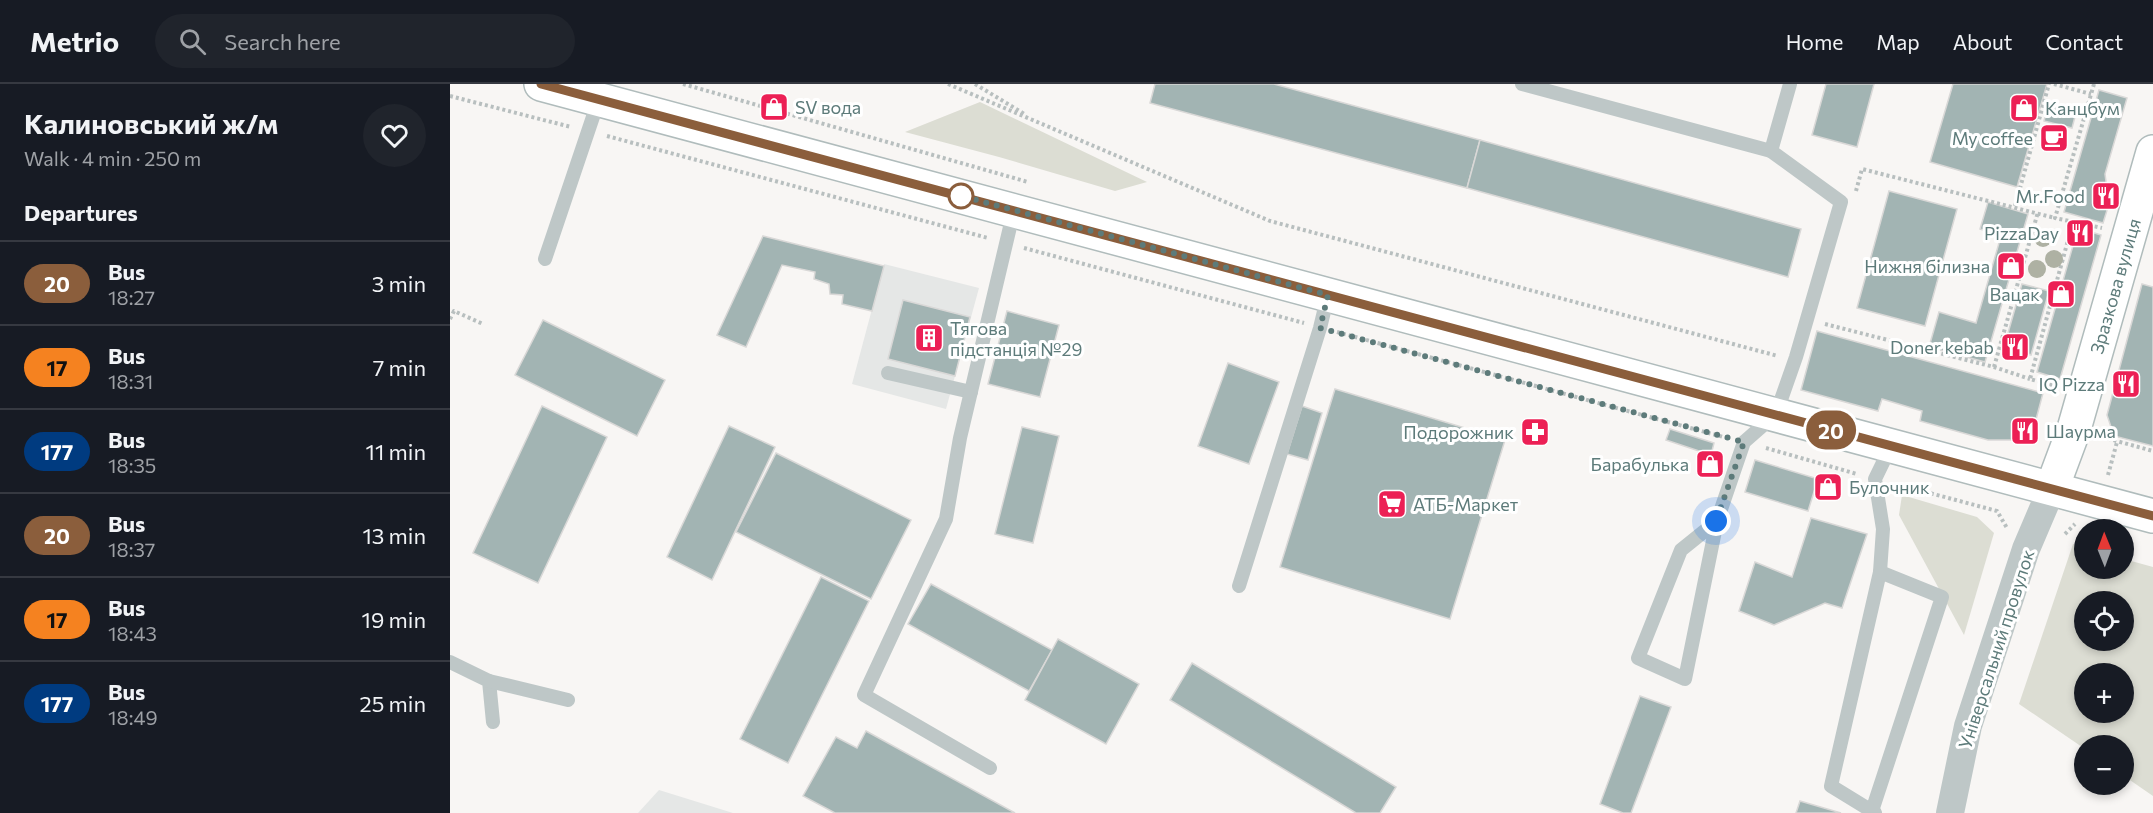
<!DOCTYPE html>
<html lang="en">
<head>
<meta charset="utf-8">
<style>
	:root { --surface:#171b24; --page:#20242c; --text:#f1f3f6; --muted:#9ea1a6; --line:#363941 }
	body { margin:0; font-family:Commissioner,sans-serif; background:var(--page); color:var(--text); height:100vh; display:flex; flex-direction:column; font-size:22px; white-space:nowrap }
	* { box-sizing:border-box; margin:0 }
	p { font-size:20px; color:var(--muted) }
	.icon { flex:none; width:33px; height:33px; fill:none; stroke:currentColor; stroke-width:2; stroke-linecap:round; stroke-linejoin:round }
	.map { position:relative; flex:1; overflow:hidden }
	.details { display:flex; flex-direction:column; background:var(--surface); width:450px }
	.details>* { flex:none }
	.badge { padding:0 12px; border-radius:20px; font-size:21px; line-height:39px }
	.needle { width:39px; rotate:359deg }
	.controls { position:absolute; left:1624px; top:435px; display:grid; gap:12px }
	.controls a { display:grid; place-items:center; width:60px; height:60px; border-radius:50%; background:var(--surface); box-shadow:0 3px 9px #0003; font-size:30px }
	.you { position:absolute; width:30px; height:30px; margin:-15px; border:4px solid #fff; border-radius:50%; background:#1a73e8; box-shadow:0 0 0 9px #1a73e833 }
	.map>.badge { position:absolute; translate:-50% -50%; box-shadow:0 0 0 3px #fff }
	h2 { padding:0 24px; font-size:22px; line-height:54px }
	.round { display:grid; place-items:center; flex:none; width:63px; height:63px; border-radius:32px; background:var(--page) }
	.headline { display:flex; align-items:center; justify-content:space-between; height:102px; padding:0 24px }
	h1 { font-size:28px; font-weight:700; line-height:45px }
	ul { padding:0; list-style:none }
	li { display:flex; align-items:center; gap:18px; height:84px; padding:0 24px; border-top:2px solid var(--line) }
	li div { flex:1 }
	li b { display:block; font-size:22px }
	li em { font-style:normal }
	li .badge { min-width:66px; font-weight:700; text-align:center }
	header { display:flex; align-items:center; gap:36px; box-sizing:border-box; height:84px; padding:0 30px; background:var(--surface); border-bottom:2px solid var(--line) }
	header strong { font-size:28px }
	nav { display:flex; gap:33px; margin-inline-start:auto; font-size:21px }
	.search { width:420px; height:54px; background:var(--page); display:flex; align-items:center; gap:15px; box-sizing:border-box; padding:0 21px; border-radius:33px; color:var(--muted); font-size:22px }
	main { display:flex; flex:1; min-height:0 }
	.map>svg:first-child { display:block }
</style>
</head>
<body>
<header>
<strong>Metrio</strong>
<div class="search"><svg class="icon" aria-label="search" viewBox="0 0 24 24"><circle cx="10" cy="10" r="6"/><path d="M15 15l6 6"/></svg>Search here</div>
<nav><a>Home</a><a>Map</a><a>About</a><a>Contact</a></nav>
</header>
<main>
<section class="details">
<div class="headline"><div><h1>Калиновський ж/м</h1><p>Walk · 4 min · 250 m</p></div><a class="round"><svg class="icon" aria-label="heart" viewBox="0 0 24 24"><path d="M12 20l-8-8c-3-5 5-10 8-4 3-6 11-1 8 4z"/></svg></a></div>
<h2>Departures</h2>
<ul>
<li><span class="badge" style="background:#8b5e3c;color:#fff">20</span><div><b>Bus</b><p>18:27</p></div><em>3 min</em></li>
<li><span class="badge" style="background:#f58220;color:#111">17</span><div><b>Bus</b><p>18:31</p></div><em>7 min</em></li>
<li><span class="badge" style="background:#003b80;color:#fff">177</span><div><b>Bus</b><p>18:35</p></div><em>11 min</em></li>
<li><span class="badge" style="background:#8b5e3c;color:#fff">20</span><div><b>Bus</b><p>18:37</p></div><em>13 min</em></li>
<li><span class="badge" style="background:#f58220;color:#111">17</span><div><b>Bus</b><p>18:43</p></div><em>19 min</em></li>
<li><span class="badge" style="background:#003b80;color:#fff">177</span><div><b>Bus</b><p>18:49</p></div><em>25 min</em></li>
</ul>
</section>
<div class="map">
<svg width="1703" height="729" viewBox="0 0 1703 729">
	<rect width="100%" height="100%" fill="#f8f6f4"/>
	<!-- built -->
	<g fill="#e5e7e6">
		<path d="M434,180L529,204L496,325L402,300Z"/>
		<path d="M209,706L283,729H188Z"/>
	</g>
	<!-- green -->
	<g fill="#dcddd3" fill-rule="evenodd">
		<path d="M530,18L697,98L665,107L549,73L455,48Z"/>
		<path d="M1452,411L1527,433L1544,449L1514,551L1449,431Z"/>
		<path d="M1623,460L1635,463V484H1674V475L1703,483V712L1674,692V662H1635V665L1569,620ZM1635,518H1674V556H1635ZM1635,590H1674V628H1635Z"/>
	</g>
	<!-- building -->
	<g fill="#a2b4b3" stroke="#d9d8d7" stroke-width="1.5">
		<path d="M705,0H824L1030,56L1017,104L700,19Z"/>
		<path d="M1376,0H1424L1407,63L1362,51Z"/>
		<path d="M1503,0H1597L1567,103L1480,78Z"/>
		<path d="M1649,6L1677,14L1655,90L1659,120L1653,139L1614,128Z"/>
		<path d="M1599,18L1627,25L1622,44L1594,37Z"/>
		<path d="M1030,56L1351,145L1338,193L1017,104Z"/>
		<path d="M1439,107L1507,125L1475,242L1407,224Z"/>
		<path d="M1538,118L1578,130L1535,278L1479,263L1489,228L1526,239L1551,152L1530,145Z"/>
		<path d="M1628,144L1651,151L1610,295L1587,288Z"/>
		<path d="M313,152L434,182L422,227L392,220L393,211L380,210L379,200L364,195L365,188L332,181L296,263L267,251Z"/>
		<path d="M1572,200L1599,207L1581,271L1554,263Z"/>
		<path d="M1692,200L1703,203V362L1664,352L1657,331Z"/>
		<path d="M453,216L520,233L505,292L438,275Z"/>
		<path d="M557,227L609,241L590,313L538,300Z"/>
		<path d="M93,236L215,296L187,352L65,291Z"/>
		<path d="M1367,247L1593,309L1584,343L1567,356H1538L1470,337L1472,327L1432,315L1428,327L1351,306Z"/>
		<path d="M778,279L829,298L799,380L748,362Z"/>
		<path d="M885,305L1055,356L1000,535L830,483Z"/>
		<path d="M92,322L157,353L88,499L23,469Z"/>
		<path d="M852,322L872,329L858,376L837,370Z"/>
		<path d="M279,342L325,363L262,496L217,473Z"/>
		<path d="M572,343L609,352L583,459L545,450Z"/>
		<path d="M1220,345L1264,359L1261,371L1216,356Z"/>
		<path d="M326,369L461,436L421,515L286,448Z"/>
		<path d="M1305,376L1368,395L1358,427L1295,408Z"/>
		<path d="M1361,434L1417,450L1392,524L1375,519L1324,541L1289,527L1305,478L1342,493Z"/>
		<path d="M371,493L419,517L338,679L290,655Z"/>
		<path d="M481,500L602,566L579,607L458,540Z"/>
		<path d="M608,555L689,600L656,660L575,616Z"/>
		<path d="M742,579L946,703L930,729H906L720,616Z"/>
		<path d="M1190,612L1221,623L1181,729H1173L1150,720Z"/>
		<path d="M416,647L565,729H385L353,712L386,653L407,664Z"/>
		<path d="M1350,717L1391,729H1346Z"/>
	</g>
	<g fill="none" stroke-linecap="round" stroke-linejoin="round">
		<!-- secondary casing -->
		<g stroke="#b0bcbc" stroke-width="36">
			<g id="secondary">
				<path d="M91,0L1703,432"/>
				<path d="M1602,404L1624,345L1703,68"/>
			</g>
		</g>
		<!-- path -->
		<g stroke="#b8bfbf" stroke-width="4" stroke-dasharray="3 3" stroke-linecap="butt">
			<path d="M233,0L578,98"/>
			<path d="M498,0L820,137L1328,272"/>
			<path d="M525,0L576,31"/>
			<path d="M1604,0L1641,10"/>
			<path d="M1644,0L1605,134L1652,144"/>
			<path d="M0,12L121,43"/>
			<path d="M157,52L538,154"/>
			<path d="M1406,107L1412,85L1605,134"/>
			<path d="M1565,122L1599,0"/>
			<path d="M574,164L854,239"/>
			<path d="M0,235L4,227L33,240"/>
			<path d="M1375,240L1544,283L1580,295"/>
			<path d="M887,248L1277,354"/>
			<path d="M1544,283L1588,128"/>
			<path d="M1608,303L1580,295L1623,138"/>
			<path d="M1652,353L1703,367"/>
			<path d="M1316,364L1407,390"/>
			<path d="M1658,391L1667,358"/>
			<path d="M1446,400L1547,427L1557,444"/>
			<path d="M1615,450L1625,440"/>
		</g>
		<!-- lane -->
		<g stroke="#bec7c7" stroke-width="14">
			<path d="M1072,0L1321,67"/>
			<path d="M95,175L149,15"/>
			<path d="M438,289L521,308"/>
			<path d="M1267,437L1235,595L1188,574L1231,466L1267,437L1294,358L1326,330L1346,273L1391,118L1321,67L1340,0"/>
			<path d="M789,502L870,244L878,211"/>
			<path d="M0,578L39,597L43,638"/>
			<path d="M39,597L118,616"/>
			<path d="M540,684L414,611L496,435L510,354L564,126"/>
			<path d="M1422,727L1492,513L1430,488"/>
			<path d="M1425,729L1381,702L1430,488L1433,445L1425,395L1441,362"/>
		</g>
		<!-- street -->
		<path stroke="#bec7c7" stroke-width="28" d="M1500,729L1518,642L1576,465L1602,404"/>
		<!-- secondary -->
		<use href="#secondary" stroke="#fff" stroke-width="33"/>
	</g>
	<!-- trees -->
	<g fill="#aeb1a3">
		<circle cx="1593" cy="154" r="9"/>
		<circle cx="1604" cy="175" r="9"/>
		<circle cx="1587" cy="185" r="9"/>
	</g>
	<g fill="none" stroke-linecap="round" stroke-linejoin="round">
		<!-- line casing -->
		<g stroke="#fff" stroke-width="14">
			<path id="line" d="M91,0L1703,432"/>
		</g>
		<!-- line -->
		<use href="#line" stroke="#8b5e3c" stroke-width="9"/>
		<!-- walk -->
		<path stroke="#5d7b7a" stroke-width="6" stroke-dasharray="0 10.8" d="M511,112L508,111L878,211L870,244L1294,358L1266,437"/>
	</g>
	<!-- icons -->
	<defs>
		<g id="shop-square" transform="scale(1.5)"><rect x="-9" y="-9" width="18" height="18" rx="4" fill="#ec2055" stroke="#fff"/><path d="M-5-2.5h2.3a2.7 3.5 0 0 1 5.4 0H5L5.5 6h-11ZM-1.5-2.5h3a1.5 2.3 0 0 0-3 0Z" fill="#fff"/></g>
		<g id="cafe-square" transform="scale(1.5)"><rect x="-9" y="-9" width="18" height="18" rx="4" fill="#ec2055" stroke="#fff"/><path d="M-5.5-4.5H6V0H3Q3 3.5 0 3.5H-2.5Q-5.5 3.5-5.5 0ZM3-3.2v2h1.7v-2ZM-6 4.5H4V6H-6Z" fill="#fff"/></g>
		<g id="restaurant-square" transform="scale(1.5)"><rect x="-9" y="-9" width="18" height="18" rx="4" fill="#ec2055" stroke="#fff"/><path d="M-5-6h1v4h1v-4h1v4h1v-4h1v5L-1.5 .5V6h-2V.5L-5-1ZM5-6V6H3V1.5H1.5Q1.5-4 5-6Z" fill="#fff"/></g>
		<g id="building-square" transform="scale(1.5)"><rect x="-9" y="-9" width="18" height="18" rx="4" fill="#ec2055" stroke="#fff"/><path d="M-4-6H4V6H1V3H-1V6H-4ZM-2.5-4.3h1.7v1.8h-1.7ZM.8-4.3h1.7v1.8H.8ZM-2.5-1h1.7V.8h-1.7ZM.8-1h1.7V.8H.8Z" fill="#fff"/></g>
		<g id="pharmacy-square" transform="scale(1.5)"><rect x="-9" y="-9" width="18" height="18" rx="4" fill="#ec2055" stroke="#fff"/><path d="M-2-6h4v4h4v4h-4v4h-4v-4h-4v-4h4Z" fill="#fff"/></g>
		<g id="supermarket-square" transform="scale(1.5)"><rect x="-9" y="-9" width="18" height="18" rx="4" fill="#ec2055" stroke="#fff"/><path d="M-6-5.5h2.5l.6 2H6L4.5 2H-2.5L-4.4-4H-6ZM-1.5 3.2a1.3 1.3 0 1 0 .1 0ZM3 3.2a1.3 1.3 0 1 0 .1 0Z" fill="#fff"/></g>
	</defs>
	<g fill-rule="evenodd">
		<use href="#shop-square" x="324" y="23"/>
		<use href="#shop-square" x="1574" y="24"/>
		<use href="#cafe-square" x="1604" y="54"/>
		<use href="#restaurant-square" x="1656" y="112"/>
		<use href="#restaurant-square" x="1630" y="149"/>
		<use href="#shop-square" x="1561" y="182"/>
		<use href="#shop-square" x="1611" y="210"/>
		<use href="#building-square" x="479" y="254"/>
		<use href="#restaurant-square" x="1565" y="263"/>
		<use href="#restaurant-square" x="1676" y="300"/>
		<use href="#restaurant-square" x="1575" y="347"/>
		<use href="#pharmacy-square" x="1085" y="348"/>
		<use href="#shop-square" x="1260" y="380"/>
		<use href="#shop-square" x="1378" y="403"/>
		<use href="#supermarket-square" x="942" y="420"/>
	</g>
	<!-- markers -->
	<circle fill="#fff" stroke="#8b5e3c" stroke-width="3" cx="511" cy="112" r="12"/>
	<g text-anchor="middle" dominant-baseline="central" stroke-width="6" stroke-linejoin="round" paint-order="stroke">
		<!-- poi labels -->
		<g font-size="18" fill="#5d7b7a" stroke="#fff" text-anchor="end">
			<text x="345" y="23" text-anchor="start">SV вода</text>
			<text x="1595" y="24" text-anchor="start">Канцбум</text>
			<text x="1583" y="54">My coffee</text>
			<text x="1635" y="112">Mr.Food</text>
			<text x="1609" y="149">PizzaDay</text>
			<text x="1540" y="182">Нижня білизна</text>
			<text x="1590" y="210">Вацак</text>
			<text x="500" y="244" text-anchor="start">Тягова<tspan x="500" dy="21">пiдстанцiя №29</tspan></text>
			<text x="1544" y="263">Doner kebab</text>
			<text x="1655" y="300">IQ Pizza</text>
			<text x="1596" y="347" text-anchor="start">Шаурма</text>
			<text x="1064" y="348">Подорожник</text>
			<text x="1239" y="380">Барабулька</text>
			<text x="1399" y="403" text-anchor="start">Булочник</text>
			<text x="963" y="420" text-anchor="start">АТБ-Маркет</text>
		</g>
		<!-- street labels -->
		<g font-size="18" fill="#5d7b7a" stroke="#fff">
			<text transform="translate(1665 202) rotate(-74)">Зразкова вулиця</text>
			<text transform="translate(1546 565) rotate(-72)">Універсальний провулок</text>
		</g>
	</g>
</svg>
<div class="controls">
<a><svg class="needle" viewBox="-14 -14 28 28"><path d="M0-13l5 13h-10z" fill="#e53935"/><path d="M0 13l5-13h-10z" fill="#9ea1a6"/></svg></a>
<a><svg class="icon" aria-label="locate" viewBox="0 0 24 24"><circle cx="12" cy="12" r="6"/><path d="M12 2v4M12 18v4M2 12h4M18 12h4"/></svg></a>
<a>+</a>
<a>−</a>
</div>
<div class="you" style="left:1266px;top:437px"></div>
<b class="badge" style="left:1381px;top:346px;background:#8b5e3c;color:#fff">20</b>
</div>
</main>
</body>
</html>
